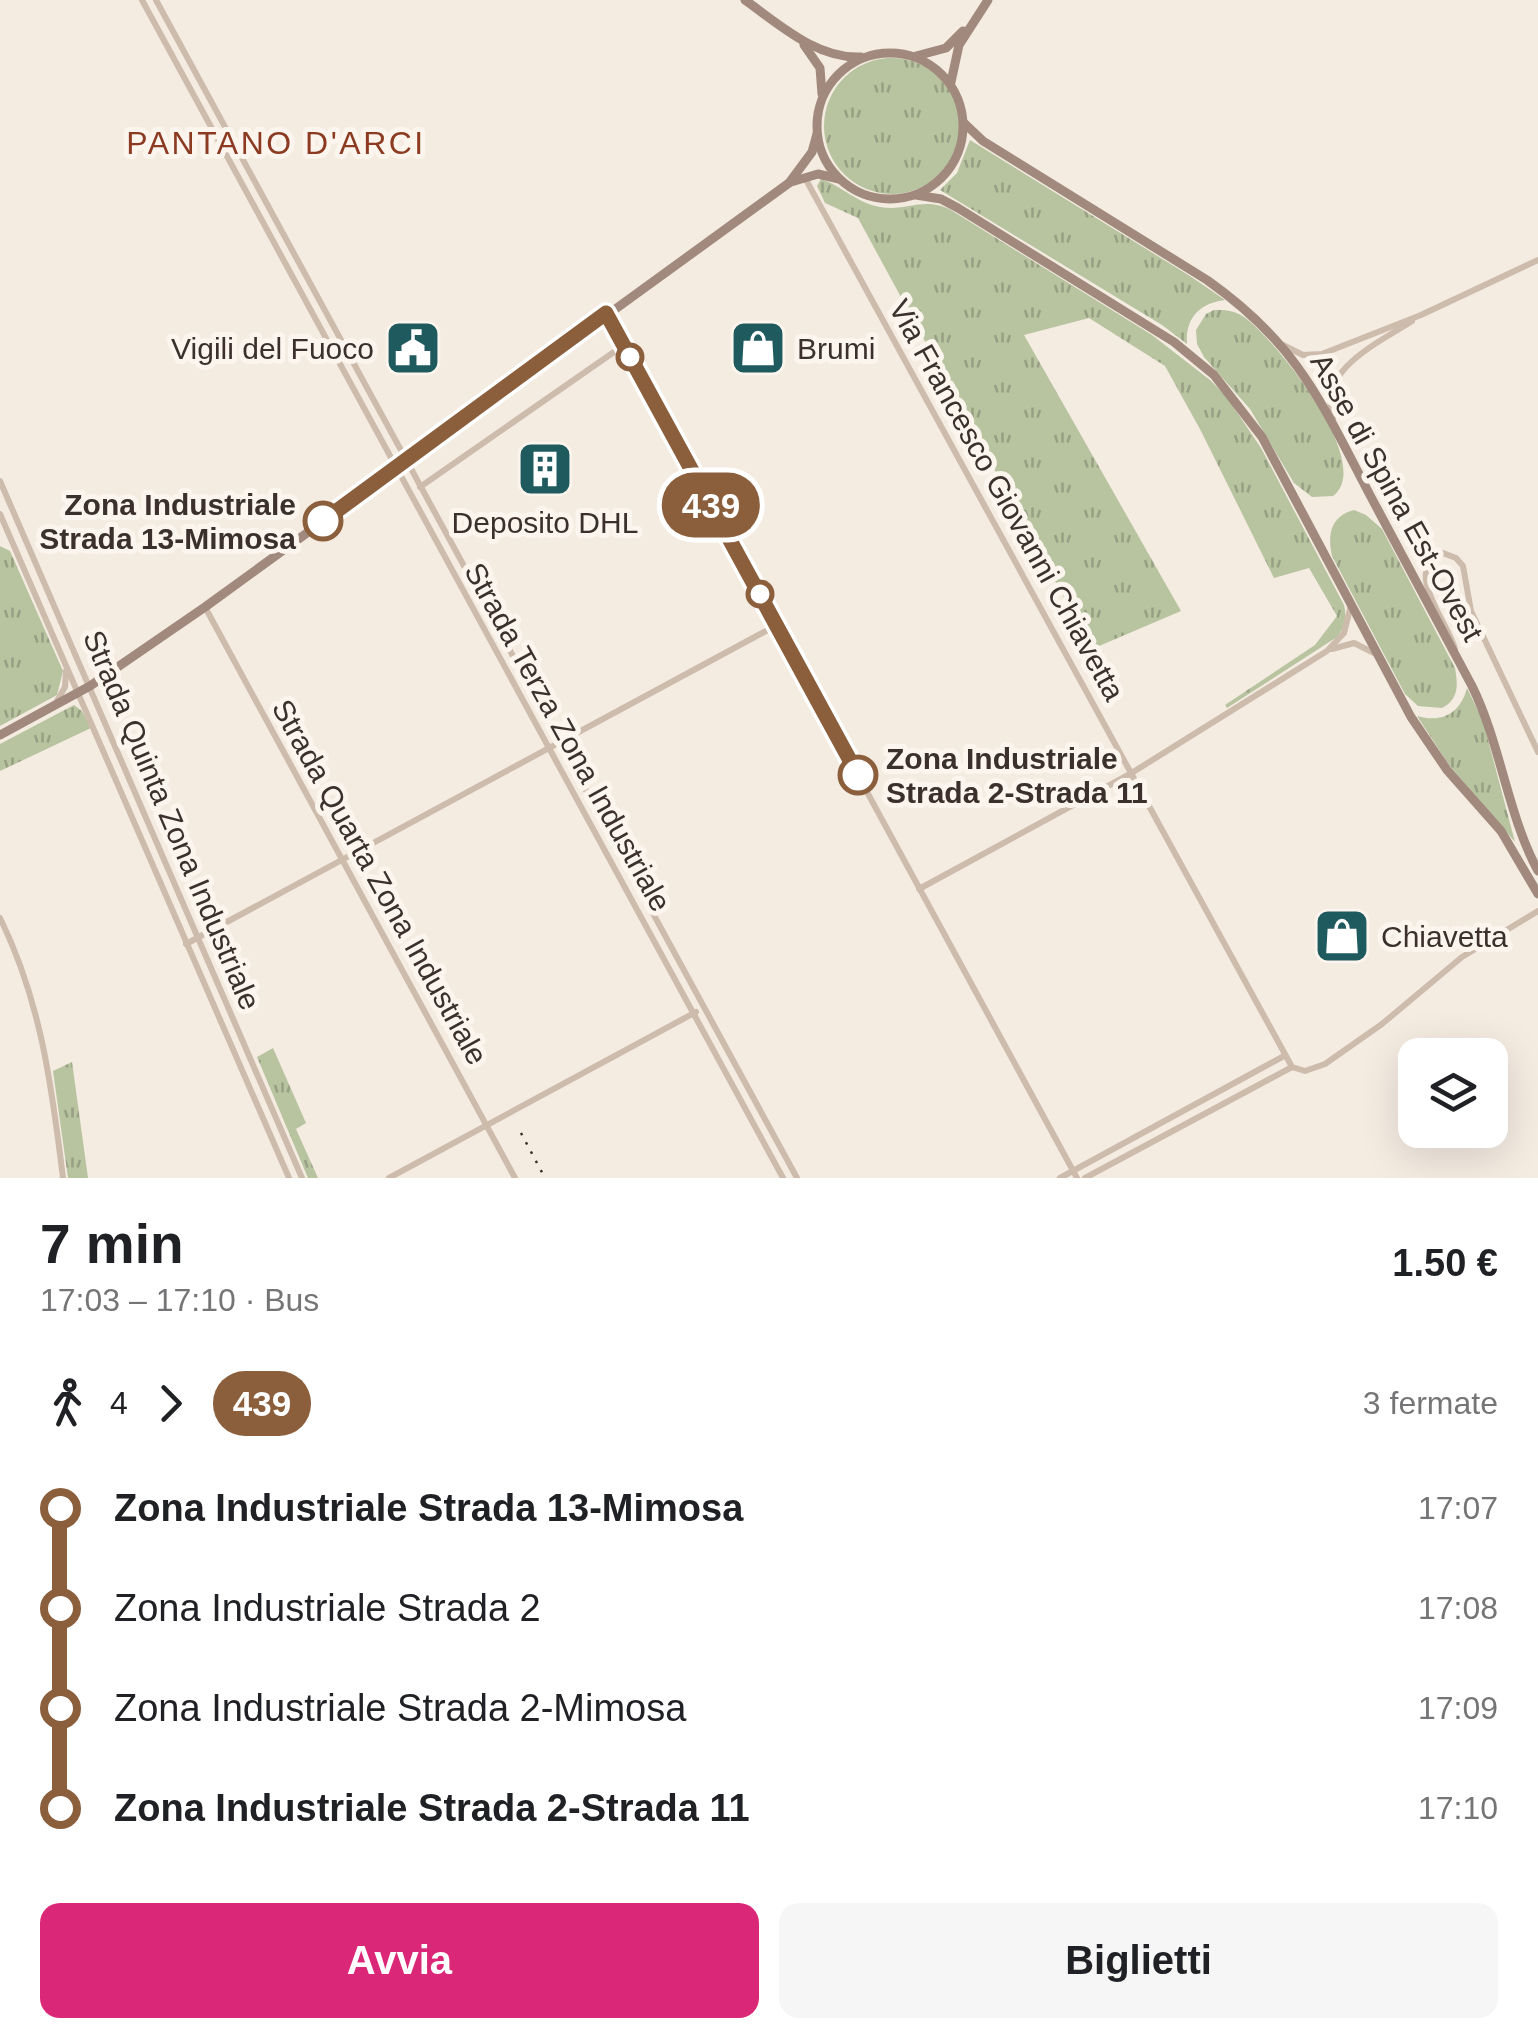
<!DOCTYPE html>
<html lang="it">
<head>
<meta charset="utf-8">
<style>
	:root { --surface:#fff; --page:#f6f6f6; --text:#202124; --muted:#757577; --accent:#db2777 }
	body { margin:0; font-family:Helvetica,sans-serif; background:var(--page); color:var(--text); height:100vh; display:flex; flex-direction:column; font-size:38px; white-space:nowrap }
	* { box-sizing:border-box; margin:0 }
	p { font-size:32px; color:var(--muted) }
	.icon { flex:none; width:55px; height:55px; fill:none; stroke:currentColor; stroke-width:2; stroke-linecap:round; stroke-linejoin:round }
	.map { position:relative; height:1178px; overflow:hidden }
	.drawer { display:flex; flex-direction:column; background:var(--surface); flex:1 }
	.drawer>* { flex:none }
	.badge { padding:0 20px; border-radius:32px; font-size:35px; line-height:65px }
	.tools { position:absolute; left:1398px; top:1038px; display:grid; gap:20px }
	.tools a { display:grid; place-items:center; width:110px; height:110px; border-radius:20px; background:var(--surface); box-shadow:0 10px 40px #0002; font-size:50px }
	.map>.badge { position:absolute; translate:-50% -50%; box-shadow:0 0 0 5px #fff }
	.legs { display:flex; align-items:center; gap:15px; height:110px; padding:0 40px; font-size:32px }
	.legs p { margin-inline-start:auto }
	.overview { display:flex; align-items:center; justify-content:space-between; height:170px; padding:0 40px }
	h1 { font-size:55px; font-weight:700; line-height:75px }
	.primary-button { display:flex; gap:20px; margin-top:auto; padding:20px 40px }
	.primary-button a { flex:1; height:115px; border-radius:20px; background:var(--accent); color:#fff; font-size:40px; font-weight:700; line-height:115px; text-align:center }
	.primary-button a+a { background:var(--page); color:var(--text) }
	ul { padding:0 40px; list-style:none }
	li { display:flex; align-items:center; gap:35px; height:100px; font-size:38px }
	li i { display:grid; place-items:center; width:15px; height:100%; margin:0 12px; background:currentColor }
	li i::after { content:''; width:25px; height:25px; margin:-12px; border:8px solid; border-radius:50%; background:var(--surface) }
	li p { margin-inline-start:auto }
	li:first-child i { background:linear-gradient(#0000 50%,currentColor 0) }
	li:last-child i { background:linear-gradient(currentColor 50%,#0000 0) }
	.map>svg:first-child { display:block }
</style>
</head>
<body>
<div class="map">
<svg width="1538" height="1178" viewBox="0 0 1538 1178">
	<defs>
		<pattern id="grass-tufts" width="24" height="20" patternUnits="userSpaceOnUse" patternTransform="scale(2.5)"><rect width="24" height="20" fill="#b8c4a0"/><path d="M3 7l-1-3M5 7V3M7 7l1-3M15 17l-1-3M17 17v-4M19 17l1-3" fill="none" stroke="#97a083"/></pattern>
	</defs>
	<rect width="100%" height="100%" fill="#f4ebe1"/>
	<!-- grass -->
	<g fill="url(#grass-tufts)">
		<circle cx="892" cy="126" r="68"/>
		<path d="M970,140L1190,276L1225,300C1200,303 1185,318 1187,344L1162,325L940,190L957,173Z"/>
		<path d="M821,179C842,186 857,203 880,207C907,212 922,196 951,210L1152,335L1210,380L1226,396L1261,448L1344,605C1347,617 1345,627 1337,637L1227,708L1225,705L1315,645L1337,616L1309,568L1274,578L1201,431L1165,366L1089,318L1024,335L1181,611L1092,649L858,218L825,203L817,186Z"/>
		<path d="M1214,310C1225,310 1234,310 1244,317C1275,339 1376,464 1333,496L1312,497L1294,483L1250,409L1204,357L1197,344L1196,330L1206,314Z"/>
		<path d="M1354,510L1366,515L1382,529L1455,668C1458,685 1459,699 1442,708L1418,706L1405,694L1332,556C1327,534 1331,516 1354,510Z"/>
		<path d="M0,546L10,551L63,671L57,695L0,726Z"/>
		<path d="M1467,688L1483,721L1515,842L1449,765L1417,716C1442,723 1460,714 1467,688Z"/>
		<path d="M74,705L82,711L91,728L0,771V744Z"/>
		<path d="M273,1048L306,1123L296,1129L318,1178H308L257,1057Z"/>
		<path d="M72,1062L88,1178H68L53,1071Z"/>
	</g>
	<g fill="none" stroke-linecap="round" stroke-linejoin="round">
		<!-- street -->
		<g stroke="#cdbbac" stroke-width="6">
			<path d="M142,0L783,1178"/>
			<path d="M156,0L797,1178"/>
			<path d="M805,178L1292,1067"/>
			<path d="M607,314L1077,1178"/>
			<path d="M1283,345L1303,355L1322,354L1421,315L1538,260"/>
			<path d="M1333,418C1317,369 1379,343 1412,321"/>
			<path d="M0,481L302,1178"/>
			<path d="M420,487L624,345"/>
			<path d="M0,514L289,1178"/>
			<path d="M205,607L515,1178"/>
			<path d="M1332,649L1354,643L1376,654"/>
			<path d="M1455,649C1448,622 1401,569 1443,553L1456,558L1463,566L1471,611L1538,752"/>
			<path d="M57,701L65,687L66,671"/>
			<path d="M919,889L1130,774L1327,651L1344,633L1351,605"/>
			<path d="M0,918C41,1001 52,1088 63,1178"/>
			<path d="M186,944L777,625"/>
			<path d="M1292,1067L1305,1071L1325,1064L1382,1024L1462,957L1538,911"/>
			<path d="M389,1178L696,1012"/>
			<path d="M1060,1178L1284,1056"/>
			<path d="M1085,1178L1292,1067"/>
		</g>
		<!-- secondary -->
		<g stroke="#a18a7d" stroke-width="9">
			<path d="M745,0C780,25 817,59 861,57"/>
			<path d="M804,45L820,68L822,94"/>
			<circle cx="890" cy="126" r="73"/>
			<path d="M916,56L946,48L963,31"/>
			<path d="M951,82L959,45L988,0"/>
			<path d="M964,123L983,141L1207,280C1299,345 1321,402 1371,497C1404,560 1438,623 1472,686C1501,745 1507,813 1538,871"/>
			<path d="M791,182L818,174L839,179"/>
			<path d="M916,195L941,199L958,208L1174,342L1214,375L1262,437L1411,717L1447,770L1501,831L1538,894"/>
			<path d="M0,735L90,686L205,607L789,183L812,152L817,134"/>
		</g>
		<!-- rail -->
		<path stroke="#3b302b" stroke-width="2.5" stroke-dasharray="2.5 8" stroke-linecap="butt" d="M521,1133L545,1178"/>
	</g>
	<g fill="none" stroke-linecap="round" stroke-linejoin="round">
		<!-- line-1 casing -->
		<g stroke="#fff" stroke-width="22">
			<path id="line-1" d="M323,521L606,313L858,775"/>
		</g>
		<!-- line-1 -->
		<use href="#line-1" stroke="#8b5e3c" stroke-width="15"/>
	</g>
	<!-- icons -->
	<defs>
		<g id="civic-square" transform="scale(2.875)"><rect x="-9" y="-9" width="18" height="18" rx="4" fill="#1f5a5e" stroke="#fbf5ee"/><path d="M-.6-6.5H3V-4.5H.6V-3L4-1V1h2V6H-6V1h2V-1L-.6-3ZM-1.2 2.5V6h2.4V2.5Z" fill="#fff"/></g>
		<g id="shop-square" transform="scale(2.875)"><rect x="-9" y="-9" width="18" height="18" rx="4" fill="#1f5a5e" stroke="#fbf5ee"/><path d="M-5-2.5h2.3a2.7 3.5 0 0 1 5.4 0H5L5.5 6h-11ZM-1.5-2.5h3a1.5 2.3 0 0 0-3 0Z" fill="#fff"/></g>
		<g id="building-square" transform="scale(2.875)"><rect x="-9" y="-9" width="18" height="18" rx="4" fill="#1f5a5e" stroke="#fbf5ee"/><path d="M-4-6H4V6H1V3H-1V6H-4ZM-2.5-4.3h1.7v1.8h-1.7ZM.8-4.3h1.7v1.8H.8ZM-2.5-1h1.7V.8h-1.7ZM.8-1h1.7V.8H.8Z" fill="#fff"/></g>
	</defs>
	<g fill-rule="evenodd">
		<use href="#civic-square" x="413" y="348"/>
		<use href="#shop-square" x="758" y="348"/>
		<use href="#building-square" x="545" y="469"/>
		<use href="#shop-square" x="1342" y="936"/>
	</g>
	<!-- markers -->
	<g fill="#fff" stroke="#8b5e3c" stroke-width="5">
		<circle cx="630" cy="357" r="12"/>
		<circle cx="323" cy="521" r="18"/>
		<circle cx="760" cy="594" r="12"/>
		<circle cx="858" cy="775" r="18"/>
	</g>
	<g text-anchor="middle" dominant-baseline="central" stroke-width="10" stroke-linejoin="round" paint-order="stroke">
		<!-- poi labels -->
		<g font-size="30" fill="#3b302b" stroke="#fbf5ee" text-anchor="start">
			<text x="374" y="348" text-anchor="end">Vigili del Fuoco</text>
			<text x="797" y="348">Brumi</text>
			<text x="545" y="522" text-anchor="middle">Deposito DHL</text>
			<text x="1381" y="936">Chiavetta</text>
		</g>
		<!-- street labels -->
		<g font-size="30" fill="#3b302b" stroke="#fbf5ee">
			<text transform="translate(1397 497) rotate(61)">Asse di Spina Est-Ovest</text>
			<text transform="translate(1007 500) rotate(61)">Via Francesco Giovanni Chiavetta</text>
			<text transform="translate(568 737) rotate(61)">Strada Terza Zona Industriale</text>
			<text transform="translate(172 820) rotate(67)">Strada Quinta Zona Industriale</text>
			<text transform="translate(380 882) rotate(61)">Strada Quarta Zona Industriale</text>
		</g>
		<!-- stop labels -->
		<g font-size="30" font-weight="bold" fill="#3b302b" stroke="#fbf5ee" text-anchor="end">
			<text x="296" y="504">Zona Industriale<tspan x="296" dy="34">Strada 13-Mimosa</tspan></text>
			<text x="886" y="758" text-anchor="start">Zona Industriale<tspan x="886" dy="34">Strada 2-Strada 11</tspan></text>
		</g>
		<!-- neighbourhood labels -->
		<g font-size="32" letter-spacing="2.5" fill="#8c3b22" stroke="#fbf5ee">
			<text x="276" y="143">PANTANO D'ARCI</text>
		</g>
	</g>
</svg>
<div class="tools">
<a><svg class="icon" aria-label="layers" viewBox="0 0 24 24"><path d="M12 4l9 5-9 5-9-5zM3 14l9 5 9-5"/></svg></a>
</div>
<b class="badge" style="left:711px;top:505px;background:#8b5e3c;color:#fff">439</b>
</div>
<section class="drawer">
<div class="overview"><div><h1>7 min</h1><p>17:03 – 17:10 · Bus</p></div><b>1.50 €</b></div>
<div class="legs"><svg class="icon" aria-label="walk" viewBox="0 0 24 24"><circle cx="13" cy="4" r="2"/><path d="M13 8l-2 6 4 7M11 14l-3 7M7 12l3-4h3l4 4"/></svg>4<svg class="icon" aria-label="forward" viewBox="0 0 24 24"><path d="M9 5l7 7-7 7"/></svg><b class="badge" style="background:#8b5e3c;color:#fff">439</b><p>3 fermate</p></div>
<ul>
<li><i style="color:#8b5e3c"></i><b>Zona Industriale Strada 13-Mimosa</b><p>17:07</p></li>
<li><i style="color:#8b5e3c"></i><span>Zona Industriale Strada 2</span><p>17:08</p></li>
<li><i style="color:#8b5e3c"></i><span>Zona Industriale Strada 2-Mimosa</span><p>17:09</p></li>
<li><i style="color:#8b5e3c"></i><b>Zona Industriale Strada 2-Strada 11</b><p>17:10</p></li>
</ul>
<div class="primary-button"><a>Avvia</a><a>Biglietti</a></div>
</section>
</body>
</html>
